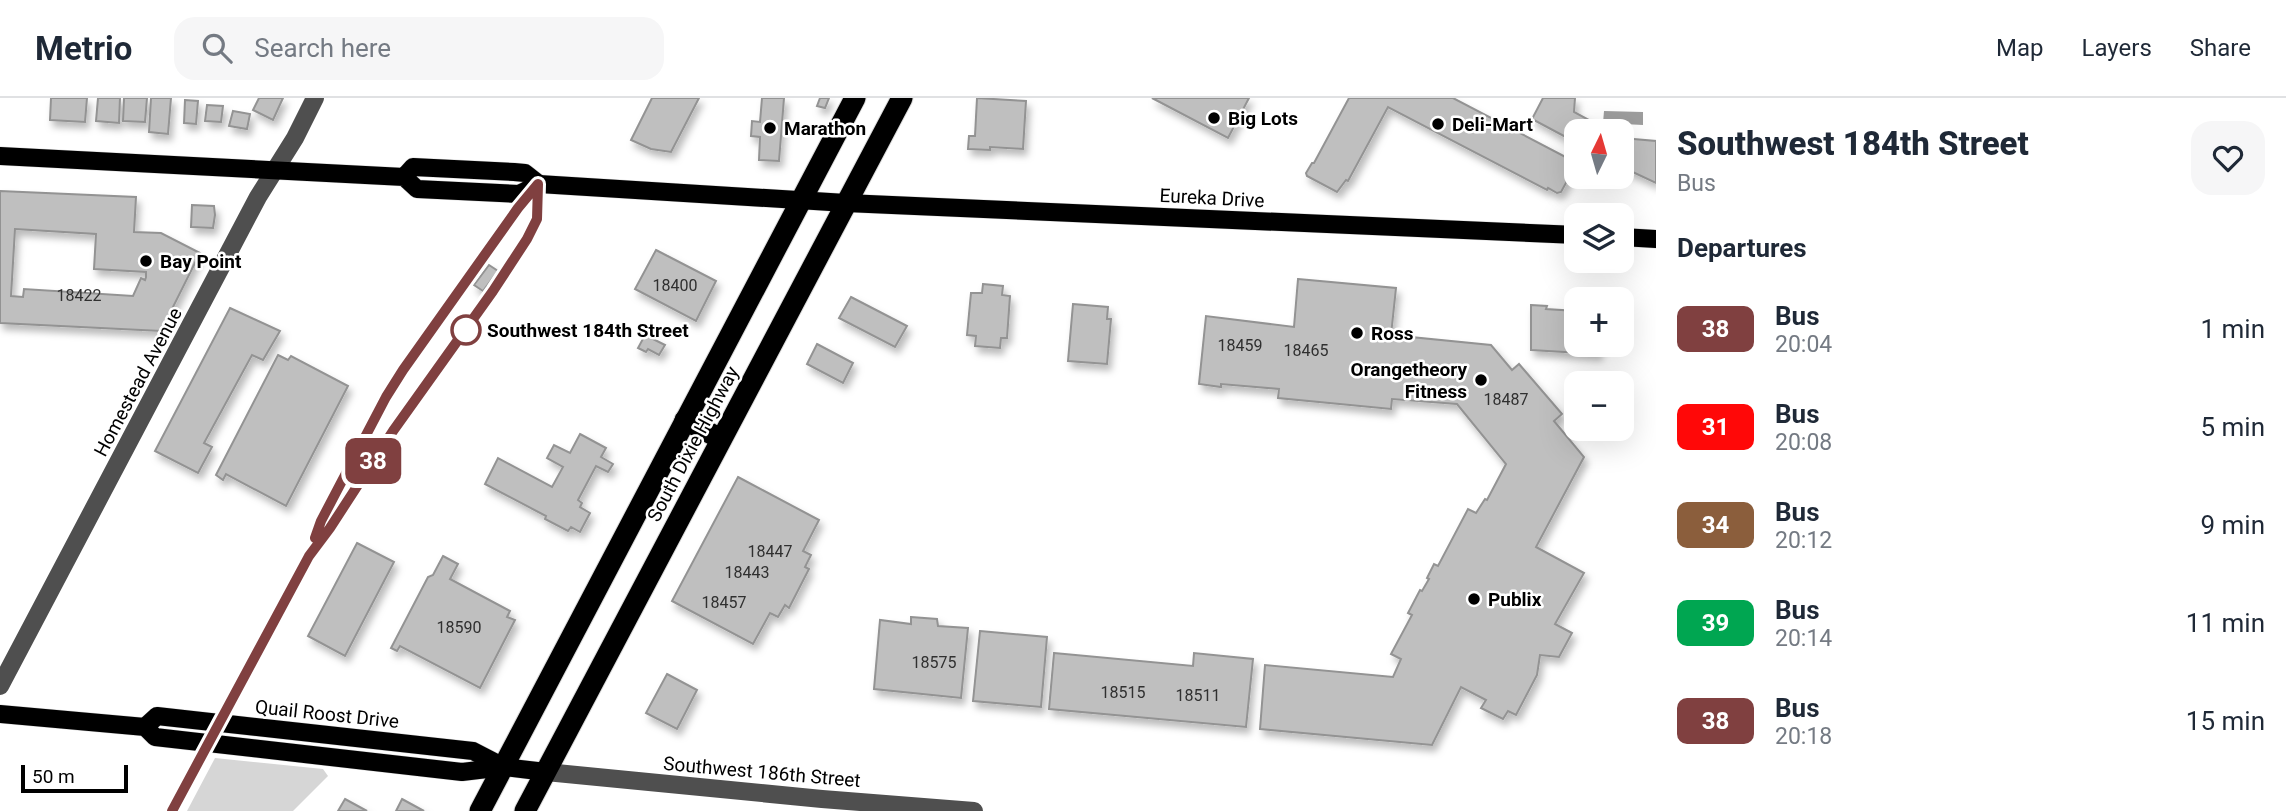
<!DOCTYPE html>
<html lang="en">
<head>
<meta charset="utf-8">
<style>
	:root { --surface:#fff; --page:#f6f6f7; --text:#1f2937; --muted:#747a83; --line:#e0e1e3 }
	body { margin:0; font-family:Roboto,sans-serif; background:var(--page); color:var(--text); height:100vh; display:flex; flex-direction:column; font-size:26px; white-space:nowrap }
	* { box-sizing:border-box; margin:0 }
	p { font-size:23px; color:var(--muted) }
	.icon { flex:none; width:38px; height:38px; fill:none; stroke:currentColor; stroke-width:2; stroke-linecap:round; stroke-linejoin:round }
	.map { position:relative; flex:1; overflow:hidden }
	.details { display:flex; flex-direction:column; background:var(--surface); width:630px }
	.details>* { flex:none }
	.badge { padding:0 14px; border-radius:10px; font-size:24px; line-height:46px }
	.needle { width:46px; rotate:5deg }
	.controls { position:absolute; left:1564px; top:21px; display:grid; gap:14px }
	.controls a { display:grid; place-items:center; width:70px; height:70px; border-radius:14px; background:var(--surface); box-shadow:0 7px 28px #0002; font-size:35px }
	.scale { position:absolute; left:21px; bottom:18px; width:107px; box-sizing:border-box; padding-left:7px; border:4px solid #000; border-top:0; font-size:19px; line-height:24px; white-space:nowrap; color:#000; -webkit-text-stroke:5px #fff; paint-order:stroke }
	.map>.badge { position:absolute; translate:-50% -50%; box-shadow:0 0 0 4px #fff }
	h2 { padding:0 21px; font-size:26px; line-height:63px }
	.round { display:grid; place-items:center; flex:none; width:74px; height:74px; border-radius:21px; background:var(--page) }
	.head { display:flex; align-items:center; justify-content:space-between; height:119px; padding:0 21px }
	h1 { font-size:33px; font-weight:800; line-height:52px }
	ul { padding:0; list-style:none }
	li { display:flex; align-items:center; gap:21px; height:98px; padding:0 21px }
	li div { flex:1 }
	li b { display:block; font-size:26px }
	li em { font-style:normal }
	li .badge { min-width:77px; font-weight:700; text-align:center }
	header { display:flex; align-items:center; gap:42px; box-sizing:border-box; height:98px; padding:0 35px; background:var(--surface); border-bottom:2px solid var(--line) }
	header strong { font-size:33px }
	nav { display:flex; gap:38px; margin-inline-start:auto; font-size:24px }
	.search { width:490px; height:63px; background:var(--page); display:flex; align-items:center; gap:18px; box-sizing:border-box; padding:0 24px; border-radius:21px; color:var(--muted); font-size:26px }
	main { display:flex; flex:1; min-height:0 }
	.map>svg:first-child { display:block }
</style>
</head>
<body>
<header>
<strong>Metrio</strong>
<div class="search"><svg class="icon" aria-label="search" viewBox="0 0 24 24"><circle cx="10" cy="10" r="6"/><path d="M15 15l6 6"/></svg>Search here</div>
<nav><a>Map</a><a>Layers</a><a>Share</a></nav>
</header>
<main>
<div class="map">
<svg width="1656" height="713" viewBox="0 0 1656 713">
	<defs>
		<filter id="shadow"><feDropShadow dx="3.5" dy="6" stdDeviation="3.5" flood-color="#0004"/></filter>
	</defs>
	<rect width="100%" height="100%" fill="#fff"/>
	<!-- green -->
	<path fill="#d6d6d6" d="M215,660L323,671L328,678L293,713H187Z"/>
	<!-- water -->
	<path fill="#9d9d9d" d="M1604,13L1643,14V27L1603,25Z"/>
	<!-- building -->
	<g fill="#bfbfbf" stroke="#939393" stroke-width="2" fill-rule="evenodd" filter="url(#shadow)">
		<path d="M51,0H87L85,24L50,22Z"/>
		<path d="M98,0H120L119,25L96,23Z"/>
		<path d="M124,0H147L145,24L123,23Z"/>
		<path d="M151,0H171L168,36L149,34Z"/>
		<path d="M259,0H283L273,22L253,12Z"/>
		<path d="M652,0H699L671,54L651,51L631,42Z"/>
		<path d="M762,0H784L779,63L759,62L760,39L751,38L752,23L760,24Z"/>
		<path d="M820,0H829L825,10L817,8Z"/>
		<path d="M977,0L1026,3L1023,51L990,49V52L968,51L969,38H975Z"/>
		<path d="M1152,0H1249L1228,40Z"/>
		<path d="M1349,0H1453L1577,65L1561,94L1557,95L1548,90L1547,92L1388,9L1348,83L1346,82L1337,94L1307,78L1306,75L1312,65H1314Z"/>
		<path d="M1543,0H1575L1574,14L1609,33H1577V45L1532,21Z"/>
		<path d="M185,2L198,3L196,26L184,25Z"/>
		<path d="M207,7L223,8L221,24L205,23Z"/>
		<path d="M233,13L250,16L247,31L229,28Z"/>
		<path d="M1622,40L1656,43V85L1622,69Z"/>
		<path d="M0,93L136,99L134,134L161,135L200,155L161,233L0,225ZM15,131L96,136L94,171L146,174V179L145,182L141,180L133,198L24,191L23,199L11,198Z"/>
		<path d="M192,107L214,108L215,117L213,130L191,129Z"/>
		<path d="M656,152L716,183L696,223L635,191Z"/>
		<path d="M489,167L498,173L483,193L474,187Z"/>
		<path d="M1298,181L1396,190L1391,237L1491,247L1512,272L1519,266L1562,316L1554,323L1584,359L1536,449L1584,475L1555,526L1572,535L1559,559L1540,557L1537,577L1516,617L1508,613L1503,621L1481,610L1486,602L1461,589L1432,647L1260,631L1265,567L1393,579L1401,561L1391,556L1412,517L1408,515L1420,492L1422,493L1429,481L1427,480L1434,466L1438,468L1468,411L1476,415L1485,401L1487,402L1506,366L1457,306L1392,301L1391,311L1278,300L1279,291L1221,286V289L1199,286L1206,218L1294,229Z"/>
		<path d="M983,186L1003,188L1002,197L1010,198L1007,240H1001L1000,250L975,248L976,238L967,237L971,195H982Z"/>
		<path d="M851,199L907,228L895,249L839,220Z"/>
		<path d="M1073,206L1108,209L1107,221H1111L1107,266L1068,263Z"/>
		<path d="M1531,207L1547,208L1546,211L1577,213V247H1599L1598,256L1531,252Z"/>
		<path d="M230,210L280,233L263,262L252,257L204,345L212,349L198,375L155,353Z"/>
		<path d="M645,237L665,247L659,257L648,251L646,254L638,250Z"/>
		<path d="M817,246L853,265L843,285L807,266Z"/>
		<path d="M278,257L288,262L291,258L348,288L286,408L226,376L223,382L216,377Z"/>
		<path d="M580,336L606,350L601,359L613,366L608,374L596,368L578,402L582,405L580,409L590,415L580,434L571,429L568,433L545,421L546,418L485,386L498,360L552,389L563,369L547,360L554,347L570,355Z"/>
		<path d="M738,379L819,422L803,453L811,457L805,469L809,471L789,510L785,507L778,519L770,515L753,546L672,503Z"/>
		<path d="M357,445L394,464L345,558L308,538Z"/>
		<path d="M443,458L458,466L450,481L510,513L507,519L515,522L480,590L400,548L397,553L391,550L428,479L433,477Z"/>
		<path d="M911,519L937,521L938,528L968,530L961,600L874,591L880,522L911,526Z"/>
		<path d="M980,533L1047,539L1041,609L973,603Z"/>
		<path d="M1054,555L1193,568L1194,555L1253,561L1246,629L1049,611Z"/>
		<path d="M667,576L697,592L677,631L646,615Z"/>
		<path d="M345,701L367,713H338Z"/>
		<path d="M402,701L424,713H396Z"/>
	</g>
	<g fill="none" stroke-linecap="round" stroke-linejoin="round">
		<!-- major casing -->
		<g stroke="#dbdbdb" stroke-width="19">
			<g id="major">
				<path d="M0,58L404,79L417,91L519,96L539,86L525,75L514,74L413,69L404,79"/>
				<path d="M539,86L846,105L1577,137"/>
				<path d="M1622,139L1656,141"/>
				<path d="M0,616L145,629L155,639L462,674L504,669L546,674"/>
				<path d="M145,629L157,618L473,653L504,669"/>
			</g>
		</g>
		<!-- highway casing -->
		<g stroke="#dbdbdb" stroke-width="23">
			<g id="highway">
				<path d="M685,322L721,341"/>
				<path d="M480,713L855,0"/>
				<path d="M525,713L902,0"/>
			</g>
		</g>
		<!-- minor -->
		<g stroke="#4f4f4f" stroke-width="18">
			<path d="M0,588L258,99L295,40L315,0"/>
			<path d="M546,674L822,701L974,713"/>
		</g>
		<!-- major -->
		<use href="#major" stroke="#000" stroke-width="18"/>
		<!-- highway -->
		<use href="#highway" stroke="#000" stroke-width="21"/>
	</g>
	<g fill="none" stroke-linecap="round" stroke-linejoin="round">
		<!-- line casing -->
		<g stroke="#fff" stroke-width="16">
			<path id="line" d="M172,713L309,458L330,430L393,333L493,193L527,141L537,121L538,86L518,110L403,272L386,299L321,423L315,440"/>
		</g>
		<!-- line -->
		<use href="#line" stroke="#804040" stroke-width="10"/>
	</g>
	<!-- markers -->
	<g fill="#000" stroke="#fff" stroke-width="2.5">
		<circle cx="1214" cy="20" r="7"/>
		<circle cx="1438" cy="26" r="7"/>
		<circle cx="770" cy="30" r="7"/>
		<circle cx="146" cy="163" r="7"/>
		<circle cx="1357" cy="235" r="7"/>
		<circle cx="1481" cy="282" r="7"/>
		<circle cx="1474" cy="501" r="7"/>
	</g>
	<circle fill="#fff" stroke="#804040" stroke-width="3.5" cx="466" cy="232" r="14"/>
	<g text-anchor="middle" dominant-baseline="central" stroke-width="5" stroke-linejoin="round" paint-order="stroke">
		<!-- number labels -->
		<g font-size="16" fill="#303030">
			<text x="675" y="187">18400</text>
			<text x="79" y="197">18422</text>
			<text x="1240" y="247">18459</text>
			<text x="1306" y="252">18465</text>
			<text x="1506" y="301">18487</text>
			<text x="770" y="453">18447</text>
			<text x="747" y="474">18443</text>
			<text x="724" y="504">18457</text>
			<text x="459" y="529">18590</text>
			<text x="934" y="564">18575</text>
			<text x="1123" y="594">18515</text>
			<text x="1198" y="597">18511</text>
		</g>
		<!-- poi labels -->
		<g font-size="19" font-weight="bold" fill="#000" stroke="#fff" text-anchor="start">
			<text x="1228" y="20">Big Lots</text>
			<text x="1452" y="26">Deli-Mart</text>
			<text x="784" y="30">Marathon</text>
			<text x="160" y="163">Bay Point</text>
			<text x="1371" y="235">Ross</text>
			<text x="1467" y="271" text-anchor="end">Orangetheory<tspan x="1467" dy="22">Fitness</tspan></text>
			<text x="1488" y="501">Publix</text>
		</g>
		<!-- street labels -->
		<g font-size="19" fill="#000" stroke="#fff">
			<text transform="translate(1212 100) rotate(3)">Eureka Drive</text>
			<text transform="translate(138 284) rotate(-62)">Homestead Avenue</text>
			<text transform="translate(693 346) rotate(-62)">South Dixie Highway</text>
			<text transform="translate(327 616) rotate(6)">Quail Roost Drive</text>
			<text transform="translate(762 674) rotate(5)">Southwest 186th Street</text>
		</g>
		<!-- stop labels -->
		<g font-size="19" font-weight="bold" fill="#000" stroke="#fff" text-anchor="start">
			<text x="487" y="232">Southwest 184th Street</text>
		</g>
	</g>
</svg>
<div class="controls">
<a><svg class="needle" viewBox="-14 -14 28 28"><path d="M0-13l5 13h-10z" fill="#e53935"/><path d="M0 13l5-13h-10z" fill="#747a83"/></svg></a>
<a><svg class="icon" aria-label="layers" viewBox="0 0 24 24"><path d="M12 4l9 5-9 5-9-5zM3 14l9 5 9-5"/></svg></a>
<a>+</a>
<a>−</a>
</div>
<div class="scale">50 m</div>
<b class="badge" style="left:373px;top:363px;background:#804040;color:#fff">38</b>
</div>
<section class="details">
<div class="head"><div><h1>Southwest 184th Street</h1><p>Bus</p></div><a class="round"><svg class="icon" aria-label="heart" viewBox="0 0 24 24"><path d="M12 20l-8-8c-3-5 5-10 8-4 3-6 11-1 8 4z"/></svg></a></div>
<h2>Departures</h2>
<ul>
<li><span class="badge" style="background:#804040;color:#fff">38</span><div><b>Bus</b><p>20:04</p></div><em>1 min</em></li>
<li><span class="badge" style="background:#ff0808;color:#fff">31</span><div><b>Bus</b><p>20:08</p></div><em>5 min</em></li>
<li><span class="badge" style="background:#8b5e3c;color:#fff">34</span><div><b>Bus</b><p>20:12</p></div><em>9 min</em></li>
<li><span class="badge" style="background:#00a651;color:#fff">39</span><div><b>Bus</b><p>20:14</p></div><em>11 min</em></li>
<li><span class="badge" style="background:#804040;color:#fff">38</span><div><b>Bus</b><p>20:18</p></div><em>15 min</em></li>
</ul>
</section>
</main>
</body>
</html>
